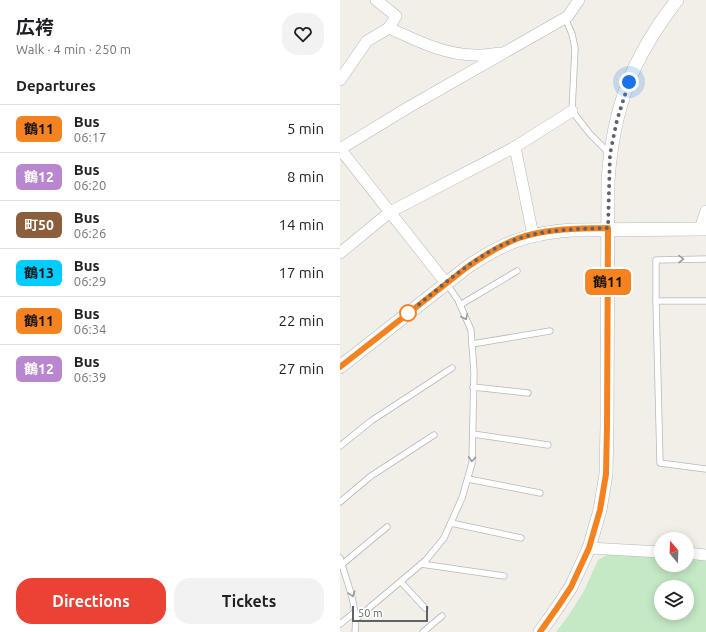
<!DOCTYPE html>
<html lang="en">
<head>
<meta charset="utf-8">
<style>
	:root { --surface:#fff; --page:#f2f2f2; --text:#202124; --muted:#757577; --line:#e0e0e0; --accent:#ea4335 }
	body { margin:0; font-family:Ubuntu,"Noto Sans JP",sans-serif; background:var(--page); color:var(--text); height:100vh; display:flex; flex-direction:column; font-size:15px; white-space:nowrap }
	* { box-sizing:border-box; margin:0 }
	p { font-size:13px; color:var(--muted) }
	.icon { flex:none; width:22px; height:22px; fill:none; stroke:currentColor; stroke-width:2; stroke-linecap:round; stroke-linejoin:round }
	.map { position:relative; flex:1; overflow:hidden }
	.panel { display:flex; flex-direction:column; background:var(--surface); width:340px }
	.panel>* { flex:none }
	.badge { padding:0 8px; border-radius:6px; font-size:14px; line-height:26px }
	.needle { width:26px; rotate:341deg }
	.buttons { position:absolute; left:314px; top:532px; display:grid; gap:8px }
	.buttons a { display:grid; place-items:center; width:40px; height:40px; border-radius:50%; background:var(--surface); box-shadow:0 2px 10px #0003; font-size:20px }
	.scale { position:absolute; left:12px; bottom:10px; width:76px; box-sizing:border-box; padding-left:4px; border:2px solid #5f6368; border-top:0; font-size:11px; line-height:14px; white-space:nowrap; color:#5f6368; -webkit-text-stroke:3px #fff; paint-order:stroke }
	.you { position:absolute; width:20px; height:20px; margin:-10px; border:3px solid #fff; border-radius:50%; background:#1a73e8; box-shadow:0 0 0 6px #1a73e833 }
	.map>.badge { position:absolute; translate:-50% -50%; box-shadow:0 0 0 2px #fff }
	h2 { padding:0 16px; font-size:15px; line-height:36px }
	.round { display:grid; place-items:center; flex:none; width:42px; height:42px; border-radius:16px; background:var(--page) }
	.head { display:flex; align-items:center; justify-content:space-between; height:68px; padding:0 16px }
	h1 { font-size:19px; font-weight:700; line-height:30px }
	.button { display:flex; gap:8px; margin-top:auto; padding:8px 16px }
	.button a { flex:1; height:46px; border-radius:16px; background:var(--accent); color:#fff; font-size:16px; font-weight:700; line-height:46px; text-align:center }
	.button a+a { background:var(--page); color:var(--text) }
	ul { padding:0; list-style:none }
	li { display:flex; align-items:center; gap:12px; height:48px; padding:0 16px; border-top:1px solid var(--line) }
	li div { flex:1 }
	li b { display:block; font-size:15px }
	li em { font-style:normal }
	li .badge { min-width:44px; font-weight:700; text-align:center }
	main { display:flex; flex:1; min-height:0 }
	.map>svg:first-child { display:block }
</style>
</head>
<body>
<main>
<section class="panel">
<div class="head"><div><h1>広袴</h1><p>Walk · 4 min · 250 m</p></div><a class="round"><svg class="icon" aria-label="heart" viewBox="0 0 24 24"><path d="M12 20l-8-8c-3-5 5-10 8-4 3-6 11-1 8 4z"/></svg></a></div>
<h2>Departures</h2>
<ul>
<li><span class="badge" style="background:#f58220;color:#111">鶴11</span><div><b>Bus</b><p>06:17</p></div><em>5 min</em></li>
<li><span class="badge" style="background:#b987cf;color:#fff">鶴12</span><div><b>Bus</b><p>06:20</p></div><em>8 min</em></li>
<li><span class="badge" style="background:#8b5e3c;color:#fff">町50</span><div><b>Bus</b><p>06:26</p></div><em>14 min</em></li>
<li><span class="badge" style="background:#0cf;color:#111">鶴13</span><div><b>Bus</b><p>06:29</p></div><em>17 min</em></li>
<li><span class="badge" style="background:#f58220;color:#111">鶴11</span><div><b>Bus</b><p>06:34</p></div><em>22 min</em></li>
<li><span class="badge" style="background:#b987cf;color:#fff">鶴12</span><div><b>Bus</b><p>06:39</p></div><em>27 min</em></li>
</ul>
<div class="button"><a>Directions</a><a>Tickets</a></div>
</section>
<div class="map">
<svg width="366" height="632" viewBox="0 0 366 632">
	<rect width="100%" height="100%" fill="#f1efe8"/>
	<!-- green -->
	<path fill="#c5e8c5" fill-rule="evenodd" d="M268,554L321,557V565H347V559L366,560V632H216L229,615L244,591L258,560ZM321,587H347V613H321Z"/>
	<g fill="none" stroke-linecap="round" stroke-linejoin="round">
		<!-- service casing -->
		<g stroke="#b5b8bc" stroke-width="7">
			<g id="service">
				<path d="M225,18L232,34L235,48L232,111L250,134L270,154"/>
				<path d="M316,301V260L366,259"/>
				<path d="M366,301H316L320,463L366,469"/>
				<path d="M120,305L177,271"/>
				<path d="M132,344L210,331"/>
				<path d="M133,387L188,393"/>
				<path d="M133,434L208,445"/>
				<path d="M0,446L31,421L112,368"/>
				<path d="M128,479L200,493"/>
				<path d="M0,502L31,476L94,435"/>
				<path d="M111,523L181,538"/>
				<path d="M0,558C7,583 18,606 15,632"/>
				<path d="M81,564L164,576"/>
				<path d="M0,566L47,527"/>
				<path d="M61,582L85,608"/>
				<path d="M16,619L86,560L104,538L122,498L132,463L134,372L131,330L118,300L106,283"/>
				<path d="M0,624L15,612"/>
				<path d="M83,632L102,616"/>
			</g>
		</g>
		<!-- minor casing -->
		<g stroke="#b5b8bc" stroke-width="12">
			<g id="minor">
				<path d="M49,28C76,40 104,55 135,55C143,56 152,54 160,53"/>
				<path d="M0,80L27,41L49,28L56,16L36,0"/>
				<path d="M175,147L193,235"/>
				<path d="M360,229L366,211"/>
				<path d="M0,253L50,212L175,147L232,111"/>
				<path d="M106,283L0,149L69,107L225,18L228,16L239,0"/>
				<path d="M249,548L321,552"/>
				<path d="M347,553L366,555"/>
			</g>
		</g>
		<!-- tertiary casing -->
		<g stroke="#b5b8bc" stroke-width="14">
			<g id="tertiary">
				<path d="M0,367L126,268C162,243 188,233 232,230L366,229"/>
				<path d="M200,632L217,608L231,587L249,548L260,510L266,474L267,426L268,181C273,108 292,58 337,0"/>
			</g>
		</g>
		<!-- service -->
		<use href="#service" stroke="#fff" stroke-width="5.5"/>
		<!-- minor -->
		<use href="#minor" stroke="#fff" stroke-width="11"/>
		<!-- tertiary -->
		<use href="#tertiary" stroke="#fff" stroke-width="13"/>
	</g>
	<!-- one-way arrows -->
	<defs><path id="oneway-chevron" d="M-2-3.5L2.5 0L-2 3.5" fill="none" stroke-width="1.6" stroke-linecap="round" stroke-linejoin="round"/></defs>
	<g stroke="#979a9d">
		<use href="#oneway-chevron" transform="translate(341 259) rotate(-1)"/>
		<use href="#oneway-chevron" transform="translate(125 317) rotate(65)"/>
		<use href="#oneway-chevron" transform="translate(132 459) rotate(94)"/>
		<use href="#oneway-chevron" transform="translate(12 594) rotate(72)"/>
	</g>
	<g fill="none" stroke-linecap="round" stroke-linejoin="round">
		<!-- line casing -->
		<g stroke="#fff" stroke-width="9">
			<path id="line" d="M0,367L126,268C143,256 160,245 179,238C208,228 238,229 268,228L267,426L266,474L260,510L249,548L231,587L217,608L200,632"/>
		</g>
		<!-- line -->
		<use href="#line" stroke="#f58220" stroke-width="6"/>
		<!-- walk -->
		<path stroke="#5f6368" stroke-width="4" stroke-dasharray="0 7.2" d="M68,313C103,286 137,252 180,238C208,229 238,229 268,228L270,154L277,120L289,82"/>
	</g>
	<!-- markers -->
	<circle fill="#fff" stroke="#f58220" stroke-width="2" cx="68" cy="313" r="8"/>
</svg>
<div class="buttons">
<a><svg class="needle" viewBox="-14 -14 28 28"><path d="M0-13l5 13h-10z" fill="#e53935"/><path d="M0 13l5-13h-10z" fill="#757577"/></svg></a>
<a><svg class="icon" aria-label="layers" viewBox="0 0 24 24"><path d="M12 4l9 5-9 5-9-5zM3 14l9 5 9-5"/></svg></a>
</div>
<div class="scale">50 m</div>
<div class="you" style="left:289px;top:82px"></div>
<b class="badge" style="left:268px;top:282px;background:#f58220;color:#111">鶴11</b>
</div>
</main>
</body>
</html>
